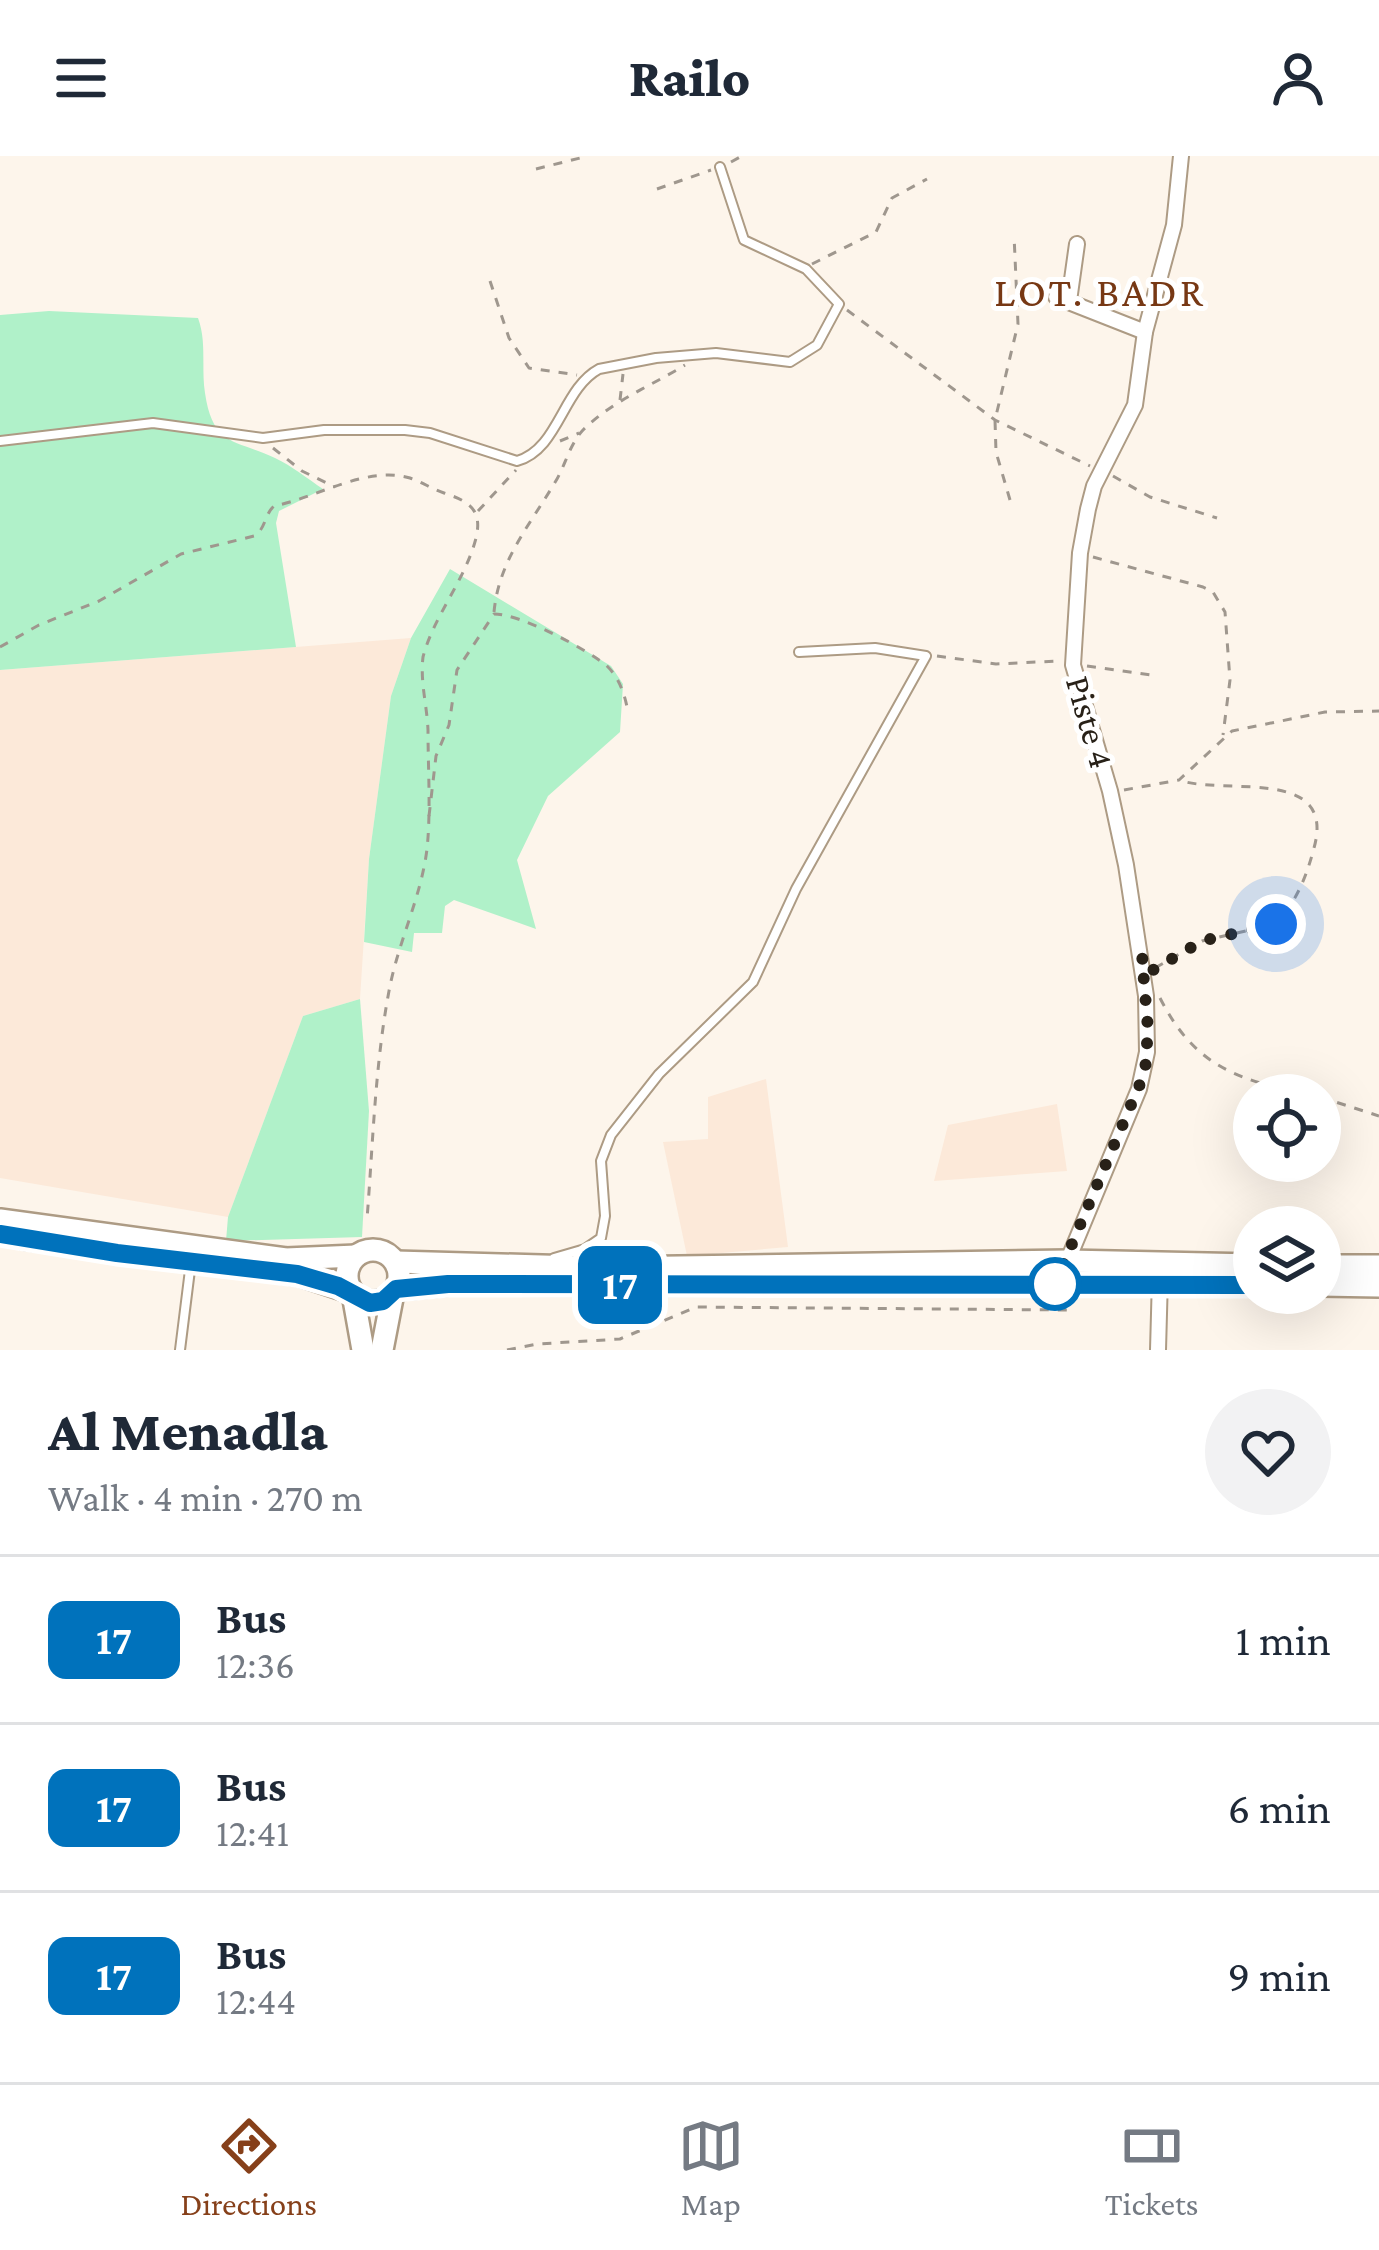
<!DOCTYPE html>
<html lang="en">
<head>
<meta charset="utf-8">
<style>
	:root { --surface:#fff; --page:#f2f2f3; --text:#1f2937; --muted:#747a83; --line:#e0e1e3; --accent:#86401a }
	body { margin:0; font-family:"Crimson Pro",serif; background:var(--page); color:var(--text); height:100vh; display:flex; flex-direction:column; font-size:45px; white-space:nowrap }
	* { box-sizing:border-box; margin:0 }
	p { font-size:39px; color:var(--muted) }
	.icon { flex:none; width:66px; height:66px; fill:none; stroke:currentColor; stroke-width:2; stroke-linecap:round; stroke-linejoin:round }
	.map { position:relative; height:1194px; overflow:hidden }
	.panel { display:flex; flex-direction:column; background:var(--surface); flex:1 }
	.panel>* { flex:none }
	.badge { padding:0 24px; border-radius:18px; font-size:42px; line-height:78px }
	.controls { position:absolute; left:1233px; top:918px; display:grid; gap:24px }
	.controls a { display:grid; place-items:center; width:108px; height:108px; border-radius:50%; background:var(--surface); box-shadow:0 12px 48px #0002; font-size:60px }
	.you { position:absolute; width:60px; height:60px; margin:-30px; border:9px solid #fff; border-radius:50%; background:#1a73e8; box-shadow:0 0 0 18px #1a73e833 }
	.map>.badge { position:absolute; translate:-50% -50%; box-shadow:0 0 0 6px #fff }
	.round { display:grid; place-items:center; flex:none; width:126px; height:126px; border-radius:63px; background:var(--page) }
	.head { display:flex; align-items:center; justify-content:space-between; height:204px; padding:0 48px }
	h1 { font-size:57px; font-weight:800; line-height:90px }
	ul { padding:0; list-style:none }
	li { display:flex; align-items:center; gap:36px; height:168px; padding:0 48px; border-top:3px solid var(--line) }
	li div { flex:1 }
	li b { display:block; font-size:45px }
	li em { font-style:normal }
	li .badge { min-width:132px; font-weight:700; text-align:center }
	header { display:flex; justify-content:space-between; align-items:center; height:156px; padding:0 48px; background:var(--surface); font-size:54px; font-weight:800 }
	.menu { display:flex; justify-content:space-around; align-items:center; height:168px; border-top:3px solid var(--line); background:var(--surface); font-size:33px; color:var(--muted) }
	.menu a { display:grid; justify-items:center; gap:6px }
	.menu .on { color:var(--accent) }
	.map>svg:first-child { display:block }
</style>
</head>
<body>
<header><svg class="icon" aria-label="menu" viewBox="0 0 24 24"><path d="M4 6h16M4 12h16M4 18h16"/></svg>Railo<svg class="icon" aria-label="person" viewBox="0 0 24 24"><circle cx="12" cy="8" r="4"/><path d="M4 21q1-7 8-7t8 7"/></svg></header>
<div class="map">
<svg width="1379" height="1194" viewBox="0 0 1379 1194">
	<rect width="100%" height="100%" fill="#fdf5eb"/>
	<!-- industrial -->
	<g fill="#fce9d9">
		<path d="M411,482L391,540L369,703L360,843L303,860L228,1061L0,1022V514Z"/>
		<path d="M766,923L788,1091L687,1100L663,986L708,983V941Z"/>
		<path d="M1057,948L1067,1015L934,1025L948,969Z"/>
	</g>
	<!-- green -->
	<g fill="#b0f1c9">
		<path d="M49,155L198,162C207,186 201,212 205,237C213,291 235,283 275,302C292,310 308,323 323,333L279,355L276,367L296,491L0,514V159Z"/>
		<path d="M450,413L611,510L623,528L620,576L548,640L517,704L536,773L454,744L445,750L442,777H414L412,796L364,786L369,703L391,540L411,482Z"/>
		<path d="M360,843L369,955L362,1081L226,1085L228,1061L303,860Z"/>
	</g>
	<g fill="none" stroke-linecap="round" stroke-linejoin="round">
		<!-- lane casing -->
		<g stroke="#ad9b84" stroke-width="12">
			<g id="lane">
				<path d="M0,285L153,267L263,282L324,274H405L430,277L517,305C559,293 562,233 599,213L656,202L716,197L790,206L817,189L839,148L806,113L744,84L720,11"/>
				<path d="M554,1102L585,1093L601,1082L605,1060L601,1005L611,979L659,918L753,826L796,733L926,500L875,492L799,496"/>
				<path d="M180,1194L191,1106"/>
			</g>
		</g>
		<!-- street casing -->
		<g stroke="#ad9b84" stroke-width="18">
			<g id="street">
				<path d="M1056,141L1145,176"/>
				<path d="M1069,145L1077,88"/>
				<path d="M1058,1128L1139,933L1147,896L1146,840L1126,709L1110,635L1073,509L1080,397L1088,353L1094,330L1135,249L1145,176L1174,69L1181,0"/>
				<path d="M1158,1194L1160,1121"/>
			</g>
		</g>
		<!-- secondary casing -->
		<g stroke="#ad9b84" stroke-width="26">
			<g id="secondary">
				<path d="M0,1064L286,1103L356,1100"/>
				<path d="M24,1082L297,1118L351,1136"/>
				<circle cx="373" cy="1120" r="26"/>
				<path d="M396,1106L611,1112L1068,1105L1254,1109"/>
				<path d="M1320,1110H1379"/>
				<path d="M1320,1129L1379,1130"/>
				<path d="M396,1133L448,1128L1254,1129"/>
				<path d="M353,1138L363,1194"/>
				<path d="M382,1194L393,1137"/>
			</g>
		</g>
		<!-- path -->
		<g stroke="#9f978e" stroke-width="3" stroke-dasharray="9 9" stroke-linecap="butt">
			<path d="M731,6L742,0"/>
			<path d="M536,13L588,0"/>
			<path d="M657,33L711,14"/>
			<path d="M812,108L876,76L892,42L927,23"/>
			<path d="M490,125L509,182L529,212L577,219"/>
			<path d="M847,154L995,264L1090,310"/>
			<path d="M620,244L623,218"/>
			<path d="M560,285L579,277"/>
			<path d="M273,292L302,315L335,331"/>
			<path d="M1113,320L1150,341L1217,362"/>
			<path d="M1010,344L996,296L995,264L1018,168L1014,79"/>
			<path d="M478,355L516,314"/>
			<path d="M1093,401L1203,431L1213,436L1225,456L1230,524L1223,579"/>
			<path d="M494,456C499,403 531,368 557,323C566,307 570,288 583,274C612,245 651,230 685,209"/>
			<path d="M0,491L39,469L99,445L181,398L254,380C266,373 264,359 274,350C316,342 367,309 410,322C422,326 432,333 444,337C468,345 483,353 476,382C465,425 434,459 423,501C420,526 427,549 428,574C428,613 431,655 427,693C421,742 398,786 389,835C375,909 373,987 367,1063"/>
			<path d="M937,500L996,508L1059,505"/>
			<path d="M1087,510L1158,520"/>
			<path d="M1124,634L1179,624L1232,575L1325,556L1379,555"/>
			<path d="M429,660L436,600L449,569L457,514L494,458C521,458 584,492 606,509C618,520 624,536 627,551"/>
			<path d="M1155,812L1202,785L1276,768C1297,744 1306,722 1314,692C1337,609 1223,640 1179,624"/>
			<path d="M1160,842C1195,911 1238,924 1310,939"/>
			<path d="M1320,941L1379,960"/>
			<path d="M507,1194L537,1188L620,1183L696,1151L1068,1154"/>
		</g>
		<!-- lane -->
		<use href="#lane" stroke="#fff" stroke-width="8"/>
		<!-- street -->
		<use href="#street" stroke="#fff" stroke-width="14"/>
		<!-- secondary -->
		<use href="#secondary" stroke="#fff" stroke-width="21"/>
	</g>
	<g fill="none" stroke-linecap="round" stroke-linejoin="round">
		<!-- line casing -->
		<g stroke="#fff" stroke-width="27">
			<path id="line" d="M0,1078L117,1097L297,1118L338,1130L370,1147L383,1145L396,1133L448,1128L1254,1129"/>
		</g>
		<!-- line -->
		<use href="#line" stroke="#0072bc" stroke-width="18"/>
		<!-- walk -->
		<path stroke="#282118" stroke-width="12" stroke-dasharray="0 21.6" d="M1055,1128L1145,916L1148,873L1142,802L1148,817L1202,785L1276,768"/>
	</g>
	<!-- markers -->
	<circle fill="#fff" stroke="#0072bc" stroke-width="6" cx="1055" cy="1128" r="24"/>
	<g text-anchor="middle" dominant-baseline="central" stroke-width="10" stroke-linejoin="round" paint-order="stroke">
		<!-- street labels -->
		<g font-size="36" fill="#282118" stroke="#fff">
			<text transform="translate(1090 566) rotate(74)">Piste 4</text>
		</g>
		<!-- quarter labels -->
		<g font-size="42" letter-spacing="3" fill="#773814" stroke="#fff">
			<text x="1100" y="135">LOT. BADR</text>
		</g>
	</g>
</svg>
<div class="controls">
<a><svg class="icon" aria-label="locate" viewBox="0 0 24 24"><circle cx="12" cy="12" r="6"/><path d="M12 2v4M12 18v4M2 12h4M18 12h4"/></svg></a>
<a><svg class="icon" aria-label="layers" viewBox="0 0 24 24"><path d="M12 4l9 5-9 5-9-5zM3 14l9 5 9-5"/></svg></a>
</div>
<div class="you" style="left:1276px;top:768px"></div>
<b class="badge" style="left:620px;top:1129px;background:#0072bc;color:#fff">17</b>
</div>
<section class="panel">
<div class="head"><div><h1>Al Menadla</h1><p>Walk · 4 min · 270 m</p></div><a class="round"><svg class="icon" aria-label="heart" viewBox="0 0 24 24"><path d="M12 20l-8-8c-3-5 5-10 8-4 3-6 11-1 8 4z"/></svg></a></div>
<ul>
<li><span class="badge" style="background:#0072bc;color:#fff">17</span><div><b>Bus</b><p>12:36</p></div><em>1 min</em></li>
<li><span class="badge" style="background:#0072bc;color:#fff">17</span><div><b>Bus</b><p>12:41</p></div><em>6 min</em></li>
<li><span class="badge" style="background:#0072bc;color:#fff">17</span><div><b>Bus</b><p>12:44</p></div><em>9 min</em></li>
</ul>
</section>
<nav class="menu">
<a class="on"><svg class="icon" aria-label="directions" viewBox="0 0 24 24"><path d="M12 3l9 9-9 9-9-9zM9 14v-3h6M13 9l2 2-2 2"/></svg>Directions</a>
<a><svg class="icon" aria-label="map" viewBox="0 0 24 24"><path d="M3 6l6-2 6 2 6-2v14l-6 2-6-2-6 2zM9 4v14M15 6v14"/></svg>Map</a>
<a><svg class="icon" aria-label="tickets" viewBox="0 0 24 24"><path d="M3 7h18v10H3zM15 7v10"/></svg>Tickets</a>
</nav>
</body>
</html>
